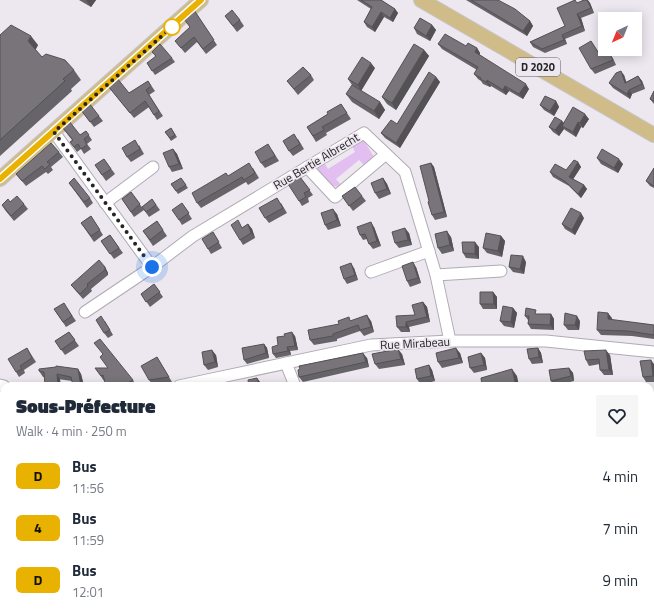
<!DOCTYPE html>
<html lang="en">
<head>
<meta charset="utf-8">
<style>
	:root { --surface:#fff; --page:#f6f6f7; --text:#1f2937; --muted:#747a83 }
	body { margin:0; font-family:"Titillium Web",sans-serif; background:var(--page); color:var(--text); height:100vh; display:flex; flex-direction:column; font-size:15px; white-space:nowrap }
	* { box-sizing:border-box; margin:0 }
	p { font-size:13px; color:var(--muted) }
	.icon { flex:none; width:22px; height:22px; fill:none; stroke:currentColor; stroke-width:2; stroke-linecap:round; stroke-linejoin:round }
	.map { position:relative; flex:1; overflow:hidden }
	.drawer { position:absolute; left:0px; top:382px; width:654px; height:232px; display:flex; flex-direction:column; background:var(--surface); border-radius:12px 12px 0 0; box-shadow:0 2px 10px #0003 }
	.drawer>* { flex:none }
	.badge { padding:0 8px; border-radius:6px; font-size:14px; line-height:26px }
	.needle { width:26px; rotate:223deg }
	.buttons { position:absolute; left:598px; top:12px; display:grid; gap:8px }
	.buttons a { display:grid; place-items:center; width:44px; height:44px; border-radius:0px; background:var(--surface); box-shadow:0 2px 10px #0003; font-size:20px }
	.you { position:absolute; width:20px; height:20px; margin:-10px; border:3px solid #fff; border-radius:50%; background:#1a73e8; box-shadow:0 0 0 6px #1a73e833 }
	.map>.badge { position:absolute; translate:-50% -50%; box-shadow:0 0 0 2px #fff }
	.round { display:grid; place-items:center; flex:none; width:42px; height:42px; border-radius:0px; background:var(--page) }
	.headline { display:flex; align-items:center; justify-content:space-between; height:68px; padding:0 16px }
	h1 { font-size:19px; font-weight:800; line-height:30px }
	ul { padding:0; list-style:none }
	li { display:flex; align-items:center; gap:12px; height:52px; padding:0 16px }
	li div { flex:1 }
	li b { display:block; font-size:15px }
	li em { font-style:normal }
	li .badge { min-width:44px; font-weight:700; text-align:center }
	.map>svg:first-child { display:block }
</style>
</head>
<body>
<div class="map">
<svg width="654" height="614" viewBox="0 0 654 614">
	<rect width="100%" height="100%" fill="#ede7ef"/>
	<!-- green -->
	<g fill="#e3bef1">
		<path d="M359,140L364,141L374,157L365,166L359,160L336,179L342,186C328,189 320,179 317,166L323,161L328,169L355,152L351,144Z"/>
		<path d="M654,523V583L650,591V524Z"/>
		<path d="M372,610H641L639,614H371Z"/>
	</g>
	<g fill="none" stroke-linecap="round" stroke-linejoin="round">
		<!-- minor casing -->
		<g stroke="#b0abb2" stroke-width="13">
			<g id="minor">
				<path d="M54,132L152,267"/>
				<path d="M307,167L335,197L386,154"/>
				<path d="M105,203L153,167"/>
				<path d="M371,272L429,251"/>
				<path d="M436,275L501,271"/>
				<path d="M85,312L152,267L193,236L364,133L405,172L436,275L450,341"/>
				<path d="M286,363L295,386"/>
				<path d="M0,385L4,386"/>
				<path d="M179,386L371,345L450,341H546L654,352"/>
				<path d="M0,421L4,420"/>
				<path d="M0,541L4,544"/>
				<path d="M39,610L41,614"/>
				<path d="M91,610L97,614"/>
			</g>
		</g>
		<!-- major casing -->
		<g stroke="#c7c6c7" stroke-width="16">
			<g id="major">
				<path d="M421,0L654,135"/>
				<path d="M0,179L201,0"/>
			</g>
		</g>
		<!-- minor -->
		<use href="#minor" stroke="#fff" stroke-width="11"/>
		<!-- major -->
		<use href="#major" stroke="#cfbc89" stroke-width="14"/>
	</g>
	<!-- wall -->
	<g fill="#676469">
		<path d="M79,0H96L91,7Z"/>
		<path d="M357,0H381L395,9L398,13L393,22L384,17L375,32L367,27L364,22L371,9Z"/>
		<path d="M466,0H498L530,21L533,26L527,36Z"/>
		<path d="M584,0H588L590,3L594,13L581,18L585,31L565,39L567,44L545,53L533,47L530,42L565,26L577,3Z"/>
		<path d="M194,10L217,45L206,54L197,42L185,53L175,41L190,27Z"/>
		<path d="M225,16L240,20L244,26L237,32Z"/>
		<path d="M432,25L436,30L430,41L417,34L414,28Z"/>
		<path d="M0,35L38,45L35,50L42,57L74,70L81,80L71,89L72,91L0,156Z"/>
		<path d="M591,41L600,55L612,57L616,65L595,74L591,69Z"/>
		<path d="M438,44L466,46L477,48L480,53V55L529,89L523,99L509,91L506,95L491,86L490,87L483,84L481,81L478,79L474,74L477,70L442,49Z"/>
		<path d="M424,50L429,56L396,110L387,104L382,97Z"/>
		<path d="M152,52L172,58L175,62L155,75L147,63L156,57Z"/>
		<path d="M375,68L361,91L352,85L348,79Z"/>
		<path d="M311,75L314,80L298,95L287,81Z"/>
		<path d="M624,75L626,82L638,76L642,81L645,89L632,94L630,99L613,88L609,83Z"/>
		<path d="M436,77L440,82L400,148L385,138L381,133L397,124Z"/>
		<path d="M148,81L155,91L149,95L163,116L157,120L149,107L134,118L108,86L129,93Z"/>
		<path d="M654,91V104L650,99Z"/>
		<path d="M346,94L380,102L385,110L379,119L352,102Z"/>
		<path d="M556,101L559,107L554,116L544,110L540,105Z"/>
		<path d="M341,104L351,119L326,133L327,135L316,142L307,127L328,114Z"/>
		<path d="M81,110L99,116L103,121L94,127Z"/>
		<path d="M589,119L583,128L581,127L576,137L565,130L564,129L559,136L553,132L549,127L562,121L564,123Z"/>
		<path d="M62,127L80,135L86,131L92,140L87,144L91,149L84,154L81,149L77,152L70,142L72,140Z"/>
		<path d="M171,128L177,137L171,141L165,132Z"/>
		<path d="M298,139L304,149L293,156L289,151Z"/>
		<path d="M139,145L144,154L131,162L127,157Z"/>
		<path d="M173,149L177,154L183,169L172,172L169,167Z"/>
		<path d="M272,150L279,161L265,168L261,163Z"/>
		<path d="M59,152L63,157L51,167L53,170L48,174L46,172L26,186L16,174Z"/>
		<path d="M597,158L623,164L618,173L601,164Z"/>
		<path d="M104,159L115,174L106,181L95,165Z"/>
		<path d="M578,162L581,167L573,179L584,185L587,189L581,198L569,186L553,177L550,172L566,170Z"/>
		<path d="M431,163L434,167L447,217L435,220L432,215Z"/>
		<path d="M253,168L259,178L248,185L246,182L201,208L197,203L228,176Z"/>
		<path d="M654,168V188L650,186L646,181Z"/>
		<path d="M300,177L313,195L308,198L309,202L302,206L299,201Z"/>
		<path d="M181,178L188,188L178,194L171,184Z"/>
		<path d="M383,178L387,184L391,194L379,199L375,193Z"/>
		<path d="M69,183L90,198L93,203L87,208Z"/>
		<path d="M131,192L144,210L134,217L122,199Z"/>
		<path d="M342,196H362L366,201L353,211Z"/>
		<path d="M152,199L160,210L149,217L142,207Z"/>
		<path d="M10,202L24,204L28,209L14,221L5,210L2,205Z"/>
		<path d="M182,203L192,219L182,225L179,220Z"/>
		<path d="M281,203L287,213L269,223L265,218Z"/>
		<path d="M337,214L341,226L328,230L325,225Z"/>
		<path d="M91,216L103,235L94,242L81,223Z"/>
		<path d="M584,218L575,235L565,229L562,224Z"/>
		<path d="M157,221L167,236L153,246L143,231Z"/>
		<path d="M248,224L252,229L255,238L243,245L240,240L243,227Z"/>
		<path d="M374,227L381,246L373,249L369,244L367,239L363,240L360,235Z"/>
		<path d="M213,232L222,248L211,254L208,249Z"/>
		<path d="M409,233L412,245L399,248L395,243Z"/>
		<path d="M110,235L123,253L114,259L101,241Z"/>
		<path d="M501,236L505,241L502,257L487,253L483,248Z"/>
		<path d="M451,237L454,251L442,254L438,248Z"/>
		<path d="M479,247V259L466,258L463,253Z"/>
		<path d="M526,262L524,274L513,272L509,267Z"/>
		<path d="M105,267L108,273V275L91,289L92,291L83,299L75,290L71,285Z"/>
		<path d="M416,267L421,283L410,287L407,281Z"/>
		<path d="M354,268L358,280L347,284L344,279Z"/>
		<path d="M154,284L163,297L150,307L141,294Z"/>
		<path d="M493,292L497,297V309H483L480,304Z"/>
		<path d="M423,302L427,307L430,322L409,327L410,332H401L397,327L415,315Z"/>
		<path d="M67,308L76,321L66,327L54,309Z"/>
		<path d="M513,308L517,313L514,328L504,326L500,321Z"/>
		<path d="M538,314H551L554,319V330L531,329L528,324V320L525,316Z"/>
		<path d="M612,318V320L654,325V339L632,336L601,335L597,330Z"/>
		<path d="M105,321L113,335L108,338L104,333Z"/>
		<path d="M351,321H371L374,332L364,336L360,331L337,339V341L314,345L310,340L339,324Z"/>
		<path d="M580,321L579,330H568L564,325Z"/>
		<path d="M69,332L79,346L65,355L55,341Z"/>
		<path d="M295,336L298,350L290,351L291,355L276,358L273,354L278,345Z"/>
		<path d="M264,344L267,348L269,358L247,364L244,360Z"/>
		<path d="M27,348L36,362L24,370L25,373L19,377L16,372Z"/>
		<path d="M538,348L541,353L543,363L532,364L529,359Z"/>
		<path d="M460,353L463,363L442,368L438,362Z"/>
		<path d="M481,353L485,358L487,370L474,373L470,368Z"/>
		<path d="M402,354L405,365L379,369L375,364Z"/>
		<path d="M216,355L218,367L208,370L204,365Z"/>
		<path d="M610,355L613,375H604L600,370V364L589,366L586,360Z"/>
		<path d="M157,357L172,382L153,385L149,380Z"/>
		<path d="M367,358L369,367L303,382L299,377Z"/>
		<path d="M654,364V382H646L643,377Z"/>
		<path d="M429,365L432,370L435,381L421,385L417,379Z"/>
		<path d="M95,368L133,380L136,385L134,386H106L105,380L104,381Z"/>
		<path d="M569,368L573,373L574,381L555,386L551,381Z"/>
		<path d="M78,369L81,374L84,386H73L72,381L43,377L39,371Z"/>
		<path d="M0,395H4V411L0,412Z"/>
		<path d="M0,437L4,448L0,449Z"/>
		<path d="M113,610H135L132,613L133,614H116Z"/>
	</g>
	<!-- shaded-wall -->
	<g fill="#545155">
		<path d="M86,0H96L91,7Z"/>
		<path d="M587,0L590,3L594,13L591,8Z"/>
		<path d="M395,9L398,13L393,22L390,18Z"/>
		<path d="M381,12L384,17L375,32L372,27Z"/>
		<path d="M577,14L581,18L585,31L582,26Z"/>
		<path d="M530,21L533,26L527,36L523,31Z"/>
		<path d="M432,25L436,30L430,41L426,36Z"/>
		<path d="M562,35L565,39L567,44L564,40Z"/>
		<path d="M31,36L38,45L35,51L28,41Z"/>
		<path d="M477,48L480,53L478,57L475,52Z"/>
		<path d="M424,50L429,56L396,110L392,103Z"/>
		<path d="M608,51L612,57L616,65L613,60Z"/>
		<path d="M371,63L375,68L361,91L358,85Z"/>
		<path d="M621,71L624,75L628,87L625,83Z"/>
		<path d="M638,76L642,81L645,89L642,84Z"/>
		<path d="M436,77L440,82L400,148L396,143Z"/>
		<path d="M487,80L491,86L490,87L486,82Z"/>
		<path d="M526,84L529,89L523,99L519,94Z"/>
		<path d="M505,86L509,91L506,95L503,90Z"/>
		<path d="M629,90L632,94L630,99L627,94Z"/>
		<path d="M556,101L559,107L554,116L550,111Z"/>
		<path d="M380,102L385,110L379,119L374,111Z"/>
		<path d="M585,114L589,119L583,128L580,123Z"/>
		<path d="M562,121L566,126H562L564,129L559,136L555,130Z"/>
		<path d="M578,122L581,127L576,137L573,132Z"/>
		<path d="M173,149L177,154L183,169L179,164Z"/>
		<path d="M619,159L623,164L618,173L614,168Z"/>
		<path d="M578,162L581,167L572,181L569,177Z"/>
		<path d="M431,163L434,167L447,217L444,212Z"/>
		<path d="M383,178L387,184L391,194L387,189Z"/>
		<path d="M584,185L587,189L581,198L578,194Z"/>
		<path d="M333,209L337,214L341,226L337,220Z"/>
		<path d="M581,213L584,218L575,235L572,230Z"/>
		<path d="M371,222L374,227L381,246L377,241Z"/>
		<path d="M248,224L252,229L255,238L251,233Z"/>
		<path d="M405,228L409,233L412,245L408,240Z"/>
		<path d="M447,231L451,237L454,251L450,245Z"/>
		<path d="M501,236L505,241L502,257L498,251Z"/>
		<path d="M475,242L479,247V259L475,254Z"/>
		<path d="M523,256L526,262L524,274L520,269Z"/>
		<path d="M413,262L416,267L421,283L418,278Z"/>
		<path d="M351,263L354,268L358,280L355,275Z"/>
		<path d="M105,267L108,273V275L105,270Z"/>
		<path d="M493,292L497,297V309L494,304Z"/>
		<path d="M423,302L427,307L430,322L427,317Z"/>
		<path d="M513,308L517,313L514,328L511,322Z"/>
		<path d="M608,313L612,318V324L608,319Z"/>
		<path d="M551,314L554,319V330L550,325Z"/>
		<path d="M367,315L371,321L374,332L371,327Z"/>
		<path d="M577,316L580,321L579,330L575,325Z"/>
		<path d="M406,322L409,327L410,332L406,327Z"/>
		<path d="M292,332L295,336L298,350L295,346Z"/>
		<path d="M264,344L267,348L269,358L266,353Z"/>
		<path d="M287,347L290,351L291,355L288,351Z"/>
		<path d="M456,348L460,353L463,363L459,358Z"/>
		<path d="M538,348L541,353L543,363L539,357Z"/>
		<path d="M398,349L402,354L405,365L401,359Z"/>
		<path d="M212,350L216,355L218,367L215,362Z"/>
		<path d="M606,350L610,355L613,375L609,370Z"/>
		<path d="M363,353L367,358L369,367L366,362Z"/>
		<path d="M481,353L485,358L487,370L484,365Z"/>
		<path d="M651,360L654,364V377L653,376Z"/>
		<path d="M429,365L432,370L435,381L431,376Z"/>
		<path d="M569,368L573,373L574,381L571,376Z"/>
		<path d="M78,369L81,374L84,386H81Z"/>
		<path d="M512,369L517,376L519,386H516Z"/>
		<path d="M57,374L60,379L61,386H58Z"/>
		<path d="M257,378L261,383L262,386H259Z"/>
		<path d="M0,437L1,438L4,448L1,443Z"/>
		<path d="M4,565V573L1,577L0,576V569Z"/>
	</g>
	<!-- building -->
	<g fill="#78747a" stroke="#545155">
		<path d="M361,0H381L395,9L390,18L381,12L372,27L364,22L372,7Z"/>
		<path d="M471,0H498L515,9L530,21L523,31Z"/>
		<path d="M575,0L577,3L584,0H587L591,8L577,14L582,26L562,35L564,40L542,49L530,42L565,26L557,8Z"/>
		<path d="M194,10L214,40L203,49L194,37L181,48L175,41L190,27L184,19Z"/>
		<path d="M232,10L240,20L233,26L225,16Z"/>
		<path d="M420,18L432,25L426,36L414,28Z"/>
		<path d="M11,25L31,36L28,41L42,57L46,54L65,60L74,70L63,79L65,81L0,140V35Z"/>
		<path d="M445,34L466,46L468,43L477,48L475,52L526,84L519,94L505,86L503,90L487,80L486,82L480,79L481,78L474,74L478,67L438,44Z"/>
		<path d="M591,41L600,55L608,51L613,60L591,69L579,48Z"/>
		<path d="M160,44L172,58L152,71L147,63L156,56L152,52Z"/>
		<path d="M414,44L424,50L392,103L382,97Z"/>
		<path d="M362,57L371,63L358,85L348,79Z"/>
		<path d="M303,67L311,75L294,89L287,81Z"/>
		<path d="M621,71L625,83L638,76L642,84L629,90L627,94L609,83L616,73Z"/>
		<path d="M429,72L436,77L396,143L381,133L391,120L397,124Z"/>
		<path d="M117,78L129,93L148,81L151,86L146,90L159,111L154,115L145,101L130,113L108,86Z"/>
		<path d="M352,85L380,102L374,111L346,94Z"/>
		<path d="M654,91V101L650,99Z"/>
		<path d="M545,96L556,101L550,111L540,105Z"/>
		<path d="M89,103L99,116L90,122L81,110Z"/>
		<path d="M341,104L347,113L322,127L324,130L313,136L307,127L328,114L327,112Z"/>
		<path d="M573,107L585,114L580,123L578,122L573,132L562,126Z"/>
		<path d="M555,117L562,121L555,130L549,127Z"/>
		<path d="M69,121L80,135L86,131L89,135L84,139L87,145L81,149L78,144L74,147L70,142L73,140L62,127Z"/>
		<path d="M171,128L175,135L170,138L165,132Z"/>
		<path d="M294,134L300,144L289,151L283,141Z"/>
		<path d="M135,140L140,149L127,157L122,148Z"/>
		<path d="M51,143L59,152L47,162L50,164L45,169L42,166L22,181L16,174Z"/>
		<path d="M268,144L275,156L261,163L255,152Z"/>
		<path d="M173,149L179,164L169,167L163,153Z"/>
		<path d="M602,149L619,159L614,168L597,158Z"/>
		<path d="M104,159L111,169L102,175L95,165Z"/>
		<path d="M574,160L578,162L569,177L584,185L578,194L566,182L550,172L555,164L566,170Z"/>
		<path d="M249,163L255,173L244,180L242,177L197,203L192,193L226,173L228,176Z"/>
		<path d="M431,163L444,212L432,215L428,202L429,201L420,166Z"/>
		<path d="M654,168V186L646,181Z"/>
		<path d="M300,177L310,190L304,193L306,197L299,201L288,184Z"/>
		<path d="M74,178L90,198L84,202L69,183Z"/>
		<path d="M181,178L186,185L176,191L171,184Z"/>
		<path d="M383,178L387,189L375,193L371,183Z"/>
		<path d="M355,187L362,196L349,206L342,196Z"/>
		<path d="M131,192L140,204L131,212L122,199Z"/>
		<path d="M17,196L24,204L11,216L2,205L8,199L10,202Z"/>
		<path d="M277,198L283,208L265,218L259,208Z"/>
		<path d="M152,199L156,205L146,212L142,207Z"/>
		<path d="M182,203L189,213L179,220L172,210Z"/>
		<path d="M571,208L581,213L572,230L562,224Z"/>
		<path d="M333,209L337,220L325,225L321,213Z"/>
		<path d="M91,216L100,230L91,236L81,223Z"/>
		<path d="M238,220L242,228L248,224L251,233L240,240L231,225Z"/>
		<path d="M157,221L163,230L150,240L143,231Z"/>
		<path d="M371,222L377,241L369,244L365,234L360,235L357,227Z"/>
		<path d="M405,228L408,240L395,243L392,232Z"/>
		<path d="M447,231L450,245L438,248L435,234Z"/>
		<path d="M213,232L219,242L208,249L202,239Z"/>
		<path d="M486,233L501,236L498,251L483,248Z"/>
		<path d="M110,235L119,248L110,254L101,241Z"/>
		<path d="M462,242H475V254L463,253Z"/>
		<path d="M511,255L523,256L520,269L509,267Z"/>
		<path d="M99,260L105,267V270L87,284L88,286L80,294L71,285Z"/>
		<path d="M413,262L418,278L407,281L402,266Z"/>
		<path d="M351,263L355,275L344,279L340,267Z"/>
		<path d="M154,284L160,292L146,302L141,294Z"/>
		<path d="M480,292H493L494,304H480Z"/>
		<path d="M423,302L427,317L406,322V327H397L396,316L415,315L412,305Z"/>
		<path d="M64,303L72,316L63,322L54,309Z"/>
		<path d="M503,306L513,308L511,322L500,321Z"/>
		<path d="M526,308L536,310L535,314H551L550,325L528,324L529,316H525Z"/>
		<path d="M598,312L608,313V319L654,325V335L628,331L597,330Z"/>
		<path d="M565,313L577,316L575,325H564Z"/>
		<path d="M367,315L371,327L360,330L358,325L333,334V336L310,340L308,330L339,324L338,321L349,317L350,321Z"/>
		<path d="M101,316L110,330L104,333L96,320Z"/>
		<path d="M69,332L75,340L61,350L55,341Z"/>
		<path d="M292,332L295,346L287,347L288,351L273,354L272,347L278,345L277,337L285,336L284,334Z"/>
		<path d="M100,339L133,380L123,386H106L103,375L101,376L95,368H108L100,357L103,354L94,343Z"/>
		<path d="M264,344L266,353L244,360L242,348Z"/>
		<path d="M27,348L32,358L20,366L22,369L16,372L8,359Z"/>
		<path d="M456,348L459,358L438,362L436,353Z"/>
		<path d="M538,348L539,357L529,359L527,349Z"/>
		<path d="M398,349L401,359L375,364L372,354Z"/>
		<path d="M212,350L215,362L204,365L202,352Z"/>
		<path d="M606,350L609,370H600L599,359L586,360L584,351Z"/>
		<path d="M363,353L366,362L299,377L298,370L300,369L299,366Z"/>
		<path d="M481,353L484,365L470,368L468,357Z"/>
		<path d="M157,357L169,377L149,380L141,366Z"/>
		<path d="M651,360L653,376L643,377L640,361Z"/>
		<path d="M429,365L431,376L417,379L415,369Z"/>
		<path d="M56,366L78,369L81,386H73L71,377L57,374L58,386H45L44,372L39,371V369L56,367Z"/>
		<path d="M569,368L571,376L551,381L549,370Z"/>
		<path d="M512,369L516,386H488V384L482,386L481,378Z"/>
		<path d="M257,378L259,386H249L248,380Z"/>
		<path d="M0,395H4V406L0,407Z"/>
		<path d="M0,509L4,513V521L0,516Z"/>
		<path d="M0,557L4,561V565L0,569Z"/>
		<path d="M16,610H28L30,614H18Z"/>
		<path d="M65,610H73L78,614H66L64,612Z"/>
		<path d="M114,610H130L133,614H117Z"/>
	</g>
	<g fill="none" stroke-linecap="round" stroke-linejoin="round">
		<!-- line casing -->
		<g stroke="#fff" stroke-width="9">
			<path id="line" d="M0,179L201,0"/>
		</g>
		<!-- line -->
		<use href="#line" stroke="#eab200" stroke-width="6"/>
		<!-- walk -->
		<path stroke="#262427" stroke-width="4" stroke-dasharray="0 7.2" d="M152,267L54,132L172,27"/>
	</g>
	<!-- markers -->
	<circle fill="#fff" stroke="#eab200" stroke-width="2" cx="172" cy="27" r="8"/>
	<g text-anchor="middle" dominant-baseline="central" stroke-width="3.5" stroke-linejoin="round" paint-order="stroke">
		<!-- shield labels -->
		<rect fill="#ede7ef" stroke="#625e63" stroke-width="1" x="516" y="58" width="44" height="18" rx="3"/>
		<g font-size="11" font-weight="bold" fill="#262427">
			<text x="538" y="67">D 2020</text>
		</g>
		<!-- street labels -->
		<g font-size="12" fill="#262427" stroke="#ede7ef">
			<text transform="translate(316 161) rotate(-31)">Rue Bertie Albrecht</text>
			<text transform="translate(415 343) rotate(-3)">Rue Mirabeau</text>
		</g>
	</g>
</svg>
<div class="buttons">
<a><svg class="needle" viewBox="-14 -14 28 28"><path d="M0-13l5 13h-10z" fill="#e53935"/><path d="M0 13l5-13h-10z" fill="#747a83"/></svg></a>
</div>
<div class="you" style="left:152px;top:267px"></div>
<section class="drawer">
<div class="headline"><div><h1>Sous-Préfecture</h1><p>Walk · 4 min · 250 m</p></div><a class="round"><svg class="icon" aria-label="heart" viewBox="0 0 24 24"><path d="M12 20l-8-8c-3-5 5-10 8-4 3-6 11-1 8 4z"/></svg></a></div>
<ul>
<li><span class="badge" style="background:#eab200;color:#111">D</span><div><b>Bus</b><p>11:56</p></div><em>4 min</em></li>
<li><span class="badge" style="background:#eab200;color:#111">4</span><div><b>Bus</b><p>11:59</p></div><em>7 min</em></li>
<li><span class="badge" style="background:#eab200;color:#111">D</span><div><b>Bus</b><p>12:01</p></div><em>9 min</em></li>
</ul>
</section>
</div>
</body>
</html>
